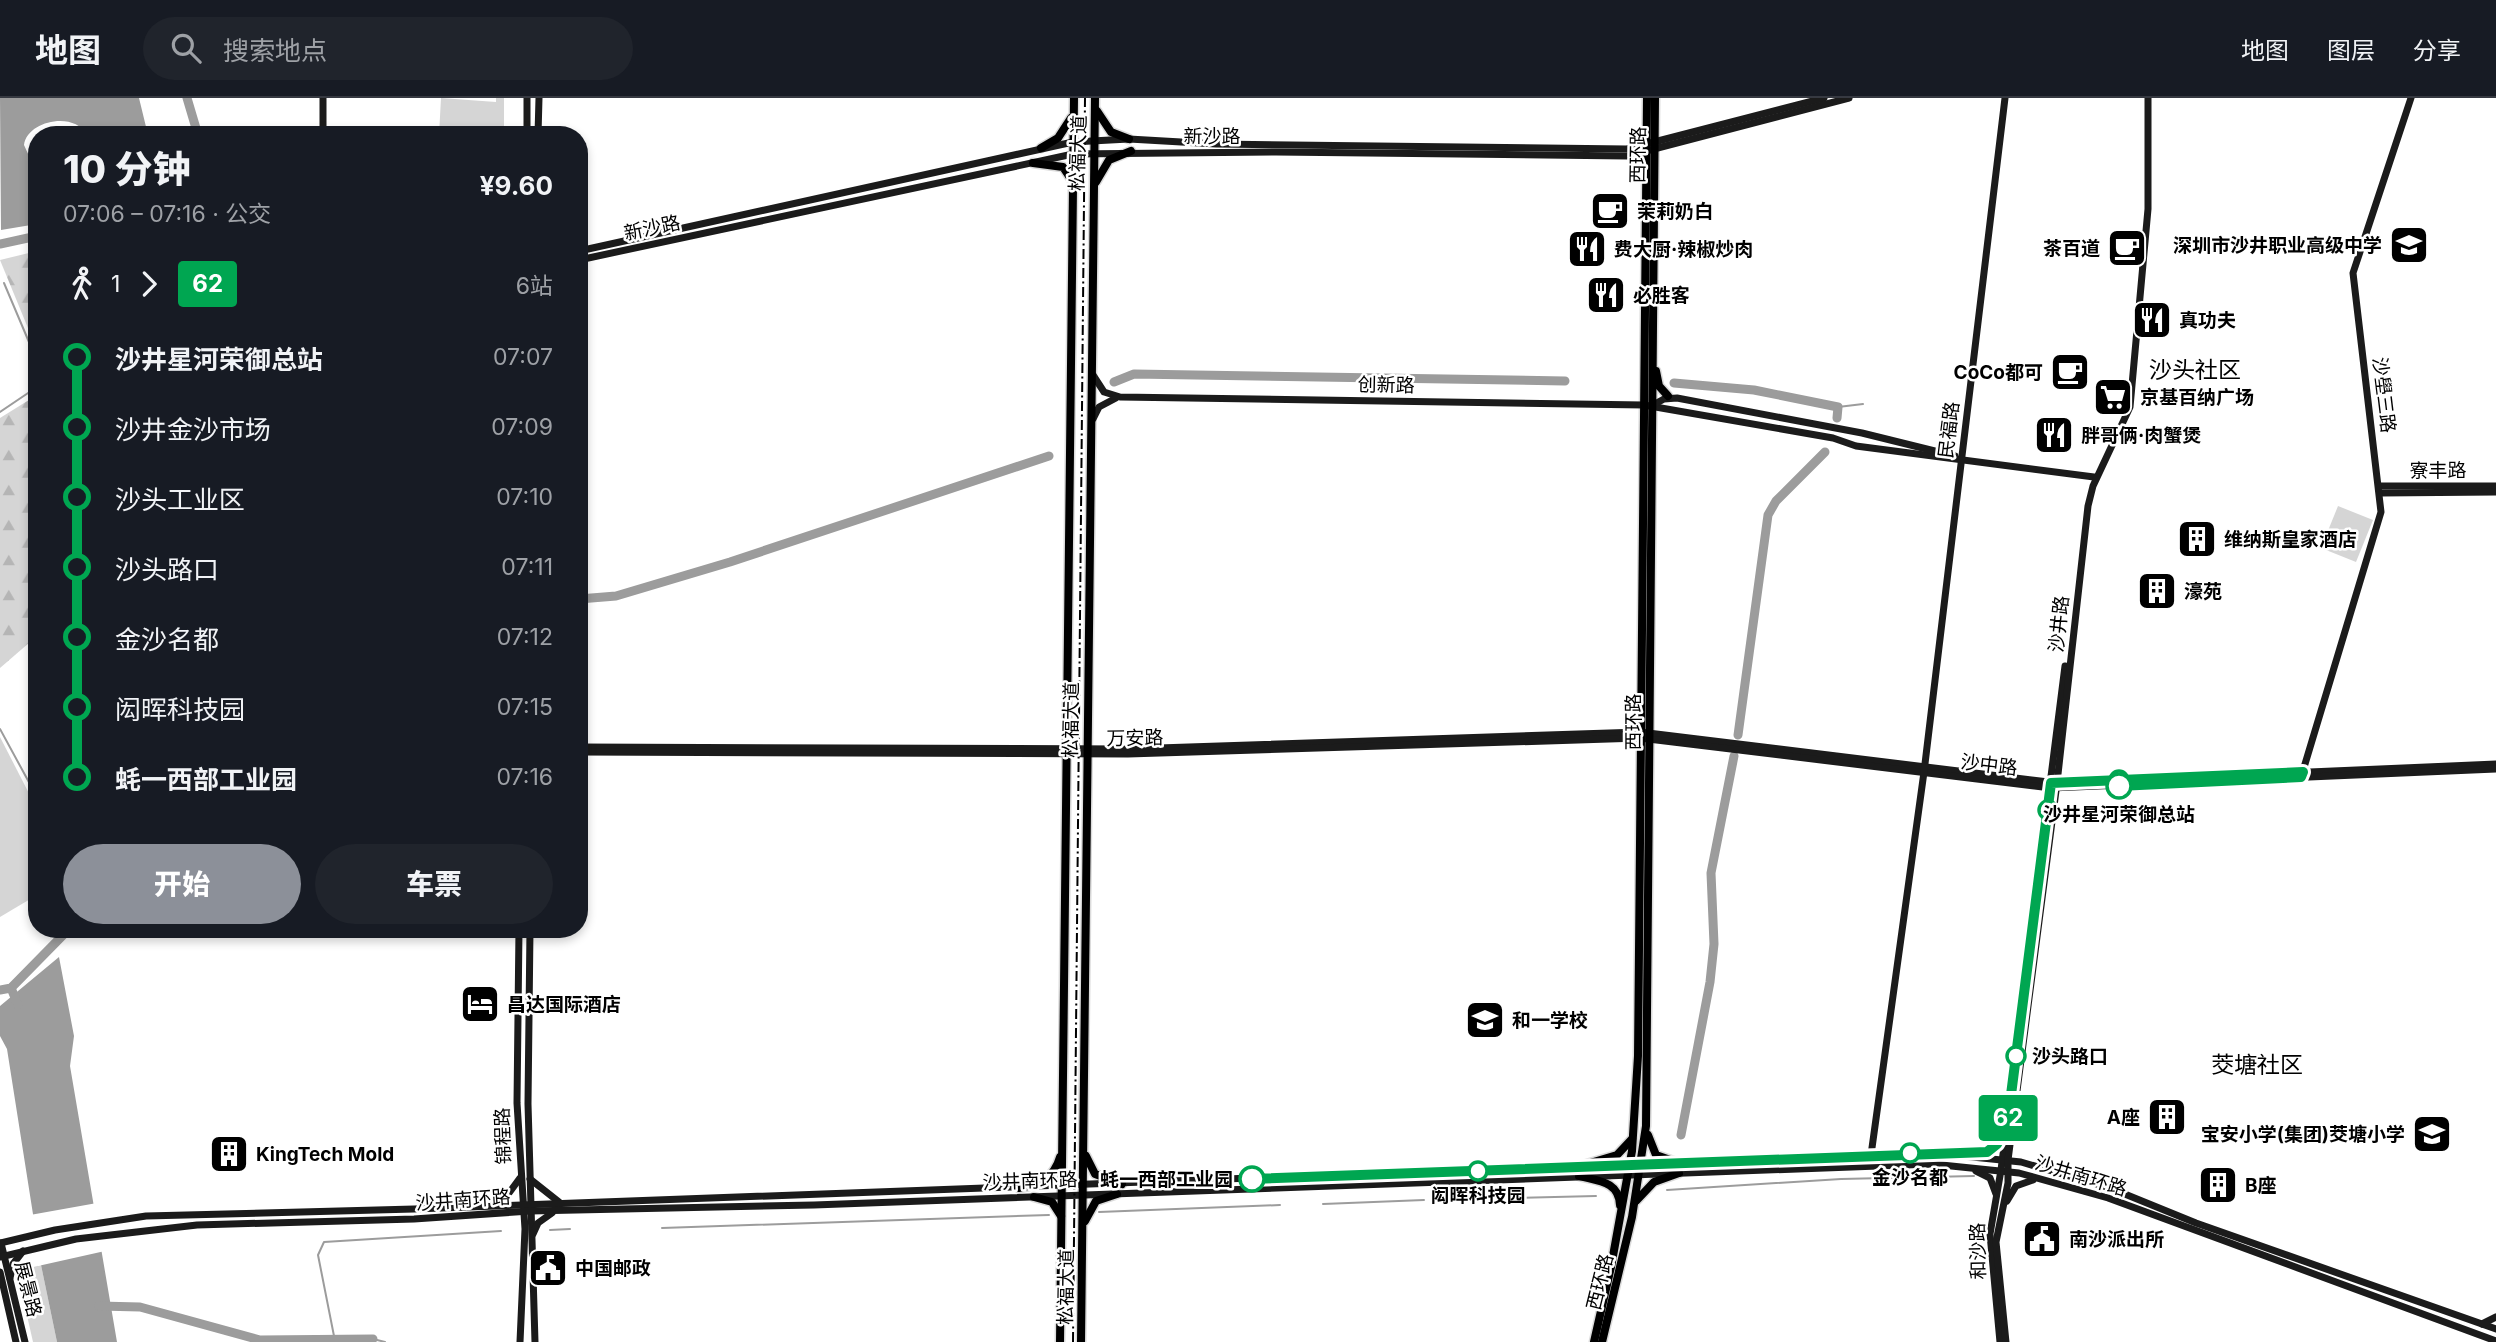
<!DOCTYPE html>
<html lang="zh">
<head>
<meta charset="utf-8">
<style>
	:root { --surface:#171b24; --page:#20242c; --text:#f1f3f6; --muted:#9ea1a6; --line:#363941; --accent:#8c9099 }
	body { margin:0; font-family:Inter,"Noto Sans SC",sans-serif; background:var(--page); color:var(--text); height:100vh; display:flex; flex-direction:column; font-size:26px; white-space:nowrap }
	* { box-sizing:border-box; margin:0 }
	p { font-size:23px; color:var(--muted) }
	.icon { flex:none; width:38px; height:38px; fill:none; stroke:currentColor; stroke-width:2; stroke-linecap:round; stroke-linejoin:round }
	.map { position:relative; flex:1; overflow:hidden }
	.details { position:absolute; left:28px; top:28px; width:560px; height:812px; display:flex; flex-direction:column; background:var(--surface); border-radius:28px; box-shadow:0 4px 10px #0003 }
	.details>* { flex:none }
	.badge { padding:0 14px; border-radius:5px; font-size:24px; line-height:46px }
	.map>.badge { position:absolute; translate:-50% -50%; box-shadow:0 0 0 4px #fff }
	.legs { display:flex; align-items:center; gap:10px; height:77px; padding:0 35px; font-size:23px }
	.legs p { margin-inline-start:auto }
	.summary { display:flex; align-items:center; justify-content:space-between; height:119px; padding:0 35px }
	h1 { font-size:38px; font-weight:800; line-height:52px }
	.action { display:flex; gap:14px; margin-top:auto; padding:14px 35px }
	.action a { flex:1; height:80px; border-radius:42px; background:var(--accent); color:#fff; font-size:28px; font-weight:800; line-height:80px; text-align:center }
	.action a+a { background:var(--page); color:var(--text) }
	ul { padding:0 35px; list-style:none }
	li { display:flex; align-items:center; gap:24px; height:70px; font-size:26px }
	li i { display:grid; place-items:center; width:10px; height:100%; margin:0 9px; background:currentColor }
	li i::after { content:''; width:18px; height:18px; margin:-9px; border:5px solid; border-radius:50%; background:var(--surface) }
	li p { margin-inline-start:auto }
	li:first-child i { background:linear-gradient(#0000 50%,currentColor 0) }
	li:last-child i { background:linear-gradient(currentColor 50%,#0000 0) }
	header { display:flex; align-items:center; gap:42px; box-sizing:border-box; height:98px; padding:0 35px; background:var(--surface); border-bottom:2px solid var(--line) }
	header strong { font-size:33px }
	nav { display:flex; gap:38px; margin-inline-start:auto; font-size:24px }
	.search { width:490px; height:63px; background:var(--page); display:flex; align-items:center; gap:18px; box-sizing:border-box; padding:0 24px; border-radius:38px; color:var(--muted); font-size:26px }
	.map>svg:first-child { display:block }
</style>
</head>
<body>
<header>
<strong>地图</strong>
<div class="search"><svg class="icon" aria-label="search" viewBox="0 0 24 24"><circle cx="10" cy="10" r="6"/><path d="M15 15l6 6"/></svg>搜索地点</div>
<nav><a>地图</a><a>图层</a><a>分享</a></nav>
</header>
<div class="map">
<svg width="2496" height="1244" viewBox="0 0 2496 1244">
	<defs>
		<pattern id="forest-firs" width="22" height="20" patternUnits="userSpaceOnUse" patternTransform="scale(1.75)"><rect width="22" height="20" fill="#d5d5d5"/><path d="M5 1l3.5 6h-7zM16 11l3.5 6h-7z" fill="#b5b5b5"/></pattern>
	</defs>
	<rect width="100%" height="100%" fill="#fff"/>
	<!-- forest -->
	<g fill="url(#forest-firs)">
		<path d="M37,153V252L0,162Z"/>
		<path d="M37,297V538L0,570V320Z"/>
	</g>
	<!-- green -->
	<g fill="#d5d5d5">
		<path d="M441,0L496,4V0H504V37H439Z"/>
		<path d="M2338,408L2373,422L2356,464L2321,450Z"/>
		<path d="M0,639L37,711V797L0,819Z"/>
		<path d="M41,1167L57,1244H33L19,1182L26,1171Z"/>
	</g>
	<!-- water -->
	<g fill="#9c9c9c">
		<path d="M0,0H139L148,37H86C76,13 27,22 24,47L29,58L37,62V126L1,132Z"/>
		<path d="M59,859L74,938L70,968L117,1244H57L41,1167L7,951L0,938V908Z"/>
	</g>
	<!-- pier -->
	<path fill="#fff" d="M97,1105L105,1153L38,1168L30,1117Z"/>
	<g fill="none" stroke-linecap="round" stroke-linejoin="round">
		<!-- stream -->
		<g stroke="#9c9c9c" stroke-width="2">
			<path d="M4,185L37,263"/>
			<path d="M1838,309L1863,306"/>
			<path d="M0,314L37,289"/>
			<path d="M0,631L37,699"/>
			<path d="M1667,1092L1841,1081L1974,1078"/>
			<path d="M1465,1101L1596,1098"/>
			<path d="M1323,1106L1424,1102"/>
			<path d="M1099,1114L1280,1107"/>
			<path d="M662,1130L1049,1117"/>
			<path d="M550,1132L570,1131"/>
			<path d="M373,1241L385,1244"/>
			<path d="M335,1243L318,1157L324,1144L501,1133"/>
		</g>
		<!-- river -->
		<g stroke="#9c9c9c" stroke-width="9">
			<path d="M187,0L198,37"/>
			<path d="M0,146L37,138"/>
			<path d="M1114,284L1134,276L1565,283"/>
			<path d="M1674,285L1754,292L1838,309L1837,320"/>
			<path d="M579,501L616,498L730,464L1049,358"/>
			<path d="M1738,637L1768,417L1776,403L1825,354"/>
			<path d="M11,890L18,907"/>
			<path d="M0,892L11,890L69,831"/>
			<path d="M1681,1037L1710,884L1714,846L1711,775L1734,658"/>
			<path d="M99,1208L140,1209L260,1242L373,1241"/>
		</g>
		<!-- primary casing -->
		<g stroke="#dbdbdb" stroke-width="11">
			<g id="primary">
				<path d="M1097,13L1111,34L1129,41"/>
				<path d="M1041,50L1058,40L1071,20"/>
				<path d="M1033,65L1063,69L1071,81"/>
				<path d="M1096,84L1109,62L1131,53"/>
				<path d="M1656,273L1659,288L1668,298"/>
				<path d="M1648,1037L1656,1057L1679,1065"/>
				<path d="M1086,1058L1095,1076L1122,1086"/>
				<path d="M1580,1068L1617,1057L1632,1041"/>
				<path d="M1579,1078C1598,1083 1619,1083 1620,1107"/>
				<path d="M1019,1090C1039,1087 1054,1080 1060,1059"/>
				<path d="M1034,1099L1052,1104L1061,1118"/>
				<path d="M1636,1103L1654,1084L1679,1075"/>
				<path d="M1085,1123L1096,1103L1117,1096"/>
				<path d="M1060,1244L1074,0"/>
				<path d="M1081,1244L1095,0"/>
				<path d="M1594,1244L1611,1169L1632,1053L1638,958L1647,0"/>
				<path d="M1602,1244L1632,1119L1646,1028L1655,0"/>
			</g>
		</g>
		<!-- secondary -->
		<g stroke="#1b1b1b" stroke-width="7">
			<path d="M323,37V0"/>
			<path d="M527,37V0"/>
			<path d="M538,37L539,0"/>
			<path d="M579,153L1073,44L1129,41L1216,46L1627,51L1824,0"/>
			<path d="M579,162L1073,56L1276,54L1627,58L1849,0"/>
			<path d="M1093,277L1104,294L1120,299L1644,307L1833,340L1856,348L2094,379"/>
			<path d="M1653,307L1664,301L1677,300L1862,335L1955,358"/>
			<path d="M1093,321L1099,309L1116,300"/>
			<path d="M2380,388H2496"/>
			<path d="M2381,395L2496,394"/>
			<path d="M579,649L1128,651L1640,634L2057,685L2496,666"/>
			<path d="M579,654L1128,656L1640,640L2051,690L2496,671"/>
			<path d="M2302,676L2381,414L2353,175L2411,0"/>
			<path d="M519,831L517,1005L525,1131L520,1244"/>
			<path d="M530,831L528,1006L535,1244"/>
			<path d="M1979,1055L1993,1050L2003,1034"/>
			<path d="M1871,1057L1924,674L2005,0"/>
			<path d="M1976,1073L1990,1080L1996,1096"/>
			<path d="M530,1081L559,1104"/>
			<path d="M2007,1103L2016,1088L2033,1082"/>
			<path d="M494,1106L509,1095L520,1080"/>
			<path d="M533,1136L538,1125L552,1115"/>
			<path d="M0,1145L55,1132L146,1118L414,1111L1933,1055L2021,1064L2110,1090L2196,1125L2496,1231"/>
			<path d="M1,1145L25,1244"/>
			<path d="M0,1159L76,1141L197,1127L414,1121L530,1113L814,1107L1932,1066L2019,1075L2108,1100L2496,1243"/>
			<path d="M0,1174L16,1244"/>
			<path d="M10,1180L13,1166L23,1153"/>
			<path d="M2482,1226L2496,1219"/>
			<path d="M2000,1244L1990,1136L2001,1072L2065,568"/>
			<path d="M2006,1244L1996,1144L2008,1085V1062L2057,685L2088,408L2093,388L2130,309L2148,111V0"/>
		</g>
		<!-- primary -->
		<use href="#primary" stroke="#000" stroke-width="8"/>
		<!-- rail -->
		<path stroke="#000" stroke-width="2" stroke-dasharray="10 3.5 2 3.5" stroke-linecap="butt" d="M1073,1244L1085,0"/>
	</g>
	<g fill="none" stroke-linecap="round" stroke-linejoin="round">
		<!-- line-1 casing -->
		<g stroke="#fff" stroke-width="16">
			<path id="line-1" d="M1252,1081L1987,1054L1997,1046L2007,1028L2051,685L2303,674L2301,679L2119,688"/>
		</g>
		<!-- line-1 -->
		<use href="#line-1" stroke="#00a651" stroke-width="10"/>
	</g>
	<!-- icons -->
	<defs>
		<g id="cafe-square" transform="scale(2.0125)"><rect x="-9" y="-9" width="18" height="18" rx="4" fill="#000" stroke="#fff"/><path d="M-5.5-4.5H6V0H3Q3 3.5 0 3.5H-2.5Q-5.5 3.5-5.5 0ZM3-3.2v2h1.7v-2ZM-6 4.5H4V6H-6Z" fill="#fff"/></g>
		<g id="school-square" transform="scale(2.0125)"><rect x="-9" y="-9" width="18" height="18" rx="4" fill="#000" stroke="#fff"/><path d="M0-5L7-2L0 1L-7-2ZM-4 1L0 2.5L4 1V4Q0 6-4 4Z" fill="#fff"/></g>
		<g id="restaurant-square" transform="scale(2.0125)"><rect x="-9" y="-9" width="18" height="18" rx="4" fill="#000" stroke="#fff"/><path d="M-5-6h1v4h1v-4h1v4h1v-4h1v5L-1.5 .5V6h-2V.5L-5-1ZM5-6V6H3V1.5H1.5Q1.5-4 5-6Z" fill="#fff"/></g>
		<g id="supermarket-square" transform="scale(2.0125)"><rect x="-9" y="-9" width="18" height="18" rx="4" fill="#000" stroke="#fff"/><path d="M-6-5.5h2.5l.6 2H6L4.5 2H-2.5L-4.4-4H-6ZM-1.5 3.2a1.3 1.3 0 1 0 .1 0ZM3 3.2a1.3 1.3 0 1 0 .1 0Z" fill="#fff"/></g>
		<g id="building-square" transform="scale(2.0125)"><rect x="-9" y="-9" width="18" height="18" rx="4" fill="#000" stroke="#fff"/><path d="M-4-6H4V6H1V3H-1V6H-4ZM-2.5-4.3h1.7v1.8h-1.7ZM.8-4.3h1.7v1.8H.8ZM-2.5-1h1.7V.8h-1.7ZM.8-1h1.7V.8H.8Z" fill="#fff"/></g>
		<g id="hotel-square" transform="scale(2.0125)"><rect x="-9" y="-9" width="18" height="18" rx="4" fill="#000" stroke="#fff"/><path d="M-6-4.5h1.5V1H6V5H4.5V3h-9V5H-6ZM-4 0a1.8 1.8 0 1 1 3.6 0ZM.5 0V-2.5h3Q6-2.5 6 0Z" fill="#fff"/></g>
		<g id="civic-square" transform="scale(2.0125)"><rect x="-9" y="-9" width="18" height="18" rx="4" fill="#000" stroke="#fff"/><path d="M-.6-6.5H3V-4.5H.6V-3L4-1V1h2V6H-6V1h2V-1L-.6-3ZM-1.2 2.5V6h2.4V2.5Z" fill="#fff"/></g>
	</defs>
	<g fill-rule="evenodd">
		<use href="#cafe-square" x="1610" y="113"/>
		<use href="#school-square" x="2409" y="147"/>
		<use href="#cafe-square" x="2127" y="150"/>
		<use href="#restaurant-square" x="1587" y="151"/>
		<use href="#restaurant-square" x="1606" y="197"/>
		<use href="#restaurant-square" x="2152" y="222"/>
		<use href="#cafe-square" x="2070" y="274"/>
		<use href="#supermarket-square" x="2113" y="299"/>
		<use href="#restaurant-square" x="2054" y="337"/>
		<use href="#building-square" x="2197" y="441"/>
		<use href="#building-square" x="2157" y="493"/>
		<use href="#hotel-square" x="480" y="906"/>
		<use href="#school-square" x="1485" y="922"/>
		<use href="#building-square" x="2167" y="1019"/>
		<use href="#school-square" x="2432" y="1036"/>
		<use href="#building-square" x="229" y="1056"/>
		<use href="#building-square" x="2218" y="1087"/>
		<use href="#civic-square" x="2042" y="1141"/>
		<use href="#civic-square" x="548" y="1170"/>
	</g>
	<!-- markers -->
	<g fill="#fff" stroke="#00a651" stroke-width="3.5">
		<circle cx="2119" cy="682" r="9"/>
		<circle cx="2119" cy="688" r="12"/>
		<circle cx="2048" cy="712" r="9"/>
		<circle cx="2016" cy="958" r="9"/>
		<circle cx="1910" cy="1055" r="9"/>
		<circle cx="1478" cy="1073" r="9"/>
		<circle cx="1252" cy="1081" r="12"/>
	</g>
	<g text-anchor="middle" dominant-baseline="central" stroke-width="5" stroke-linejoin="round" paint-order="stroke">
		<!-- street labels -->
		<g font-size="19" fill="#000" stroke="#fff">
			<text x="1212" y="38">新沙路</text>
			<text transform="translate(1078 55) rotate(-88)">松福大道</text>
			<text transform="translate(1638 57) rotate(-89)">西环路</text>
			<text transform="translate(652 130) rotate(-12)">新沙路</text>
			<text transform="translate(1386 287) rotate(1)">创新路</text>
			<text transform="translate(2384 297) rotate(83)">沙壆三路</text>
			<text transform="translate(1949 332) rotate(-83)">民福路</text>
			<text x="2438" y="372">寮丰路</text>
			<text transform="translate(2059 526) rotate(-84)">沙井路</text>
			<text transform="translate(1071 622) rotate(-89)">松福大道</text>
			<text transform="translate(1633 624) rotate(-90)">西环路</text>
			<text transform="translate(1135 640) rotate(-1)">万安路</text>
			<text transform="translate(1989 667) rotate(7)">沙中路</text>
			<text transform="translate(503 1038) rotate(-92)">锦程路</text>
			<text transform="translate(2081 1078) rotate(17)">沙井南环路</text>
			<text transform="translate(1030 1083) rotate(-2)">沙井南环路</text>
			<text transform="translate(463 1102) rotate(-4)">沙井南环路</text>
			<text transform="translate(1978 1153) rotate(-91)">和沙路</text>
			<text transform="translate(1600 1184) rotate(-76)">西环路</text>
			<text transform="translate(1066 1189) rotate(-89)">松福大道</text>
			<text transform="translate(28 1191) rotate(76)">展景路</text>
		</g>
		<!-- poi labels -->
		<g font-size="19" font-weight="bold" fill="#000" stroke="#fff" text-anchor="start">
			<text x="1637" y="113">茉莉奶白</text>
			<text x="2382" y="147" text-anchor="end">深圳市沙井职业高级中学</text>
			<text x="2100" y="150" text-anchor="end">茶百道</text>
			<text x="1614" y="151">费大厨·辣椒炒肉</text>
			<text x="1633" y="197">必胜客</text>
			<text x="2179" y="222">真功夫</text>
			<text x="2043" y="274" text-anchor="end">CoCo都可</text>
			<text x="2140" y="299">京基百纳广场</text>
			<text x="2081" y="337">胖哥俩·肉蟹煲</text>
			<text x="2224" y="441">维纳斯皇家酒店</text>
			<text x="2184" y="493">濠苑</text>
			<text x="507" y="906">昌达国际酒店</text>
			<text x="1512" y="922">和一学校</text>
			<text x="2140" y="1019" text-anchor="end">A座</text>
			<text x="2405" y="1036" text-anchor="end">宝安小学(集团)茭塘小学</text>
			<text x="256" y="1056">KingTech Mold</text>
			<text x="2245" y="1087">B座</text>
			<text x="2069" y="1141">南沙派出所</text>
			<text x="575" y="1170">中国邮政</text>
		</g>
		<!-- stop labels -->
		<g font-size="19" font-weight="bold" fill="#000" stroke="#fff">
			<text x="2119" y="716">沙井星河荣御总站</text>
			<text x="2032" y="958" text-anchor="start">沙头路口</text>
			<text x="1910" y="1079">金沙名都</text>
			<text x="1233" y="1081" text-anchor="end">蚝一西部工业园</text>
			<text x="1478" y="1097">闳晖科技园</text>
		</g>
		<!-- quarter labels -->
		<g font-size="23" fill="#000" stroke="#fff">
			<text x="2195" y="272">沙头社区</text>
			<text x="2257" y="967">茭塘社区</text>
		</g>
	</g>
</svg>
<b class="badge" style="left:2008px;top:1020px;background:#00a651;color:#fff">62</b>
<section class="details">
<div class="summary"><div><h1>10 分钟</h1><p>07:06 – 07:16 · 公交</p></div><b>¥9.60</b></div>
<div class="legs"><svg class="icon" aria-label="walk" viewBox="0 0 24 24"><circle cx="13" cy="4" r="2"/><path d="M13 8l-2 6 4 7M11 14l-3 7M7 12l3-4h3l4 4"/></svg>1<svg class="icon" aria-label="forward" viewBox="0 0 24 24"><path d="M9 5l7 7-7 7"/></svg><b class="badge" style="background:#00a651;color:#fff">62</b><p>6站</p></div>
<ul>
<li><i style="color:#00a651"></i><b>沙井星河荣御总站</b><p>07:07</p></li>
<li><i style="color:#00a651"></i><span>沙井金沙市场</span><p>07:09</p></li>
<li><i style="color:#00a651"></i><span>沙头工业区</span><p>07:10</p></li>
<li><i style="color:#00a651"></i><span>沙头路口</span><p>07:11</p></li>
<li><i style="color:#00a651"></i><span>金沙名都</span><p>07:12</p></li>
<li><i style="color:#00a651"></i><span>闳晖科技园</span><p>07:15</p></li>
<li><i style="color:#00a651"></i><b>蚝一西部工业园</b><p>07:16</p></li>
</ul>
<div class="action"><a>开始</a><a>车票</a></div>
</section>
</div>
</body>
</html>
